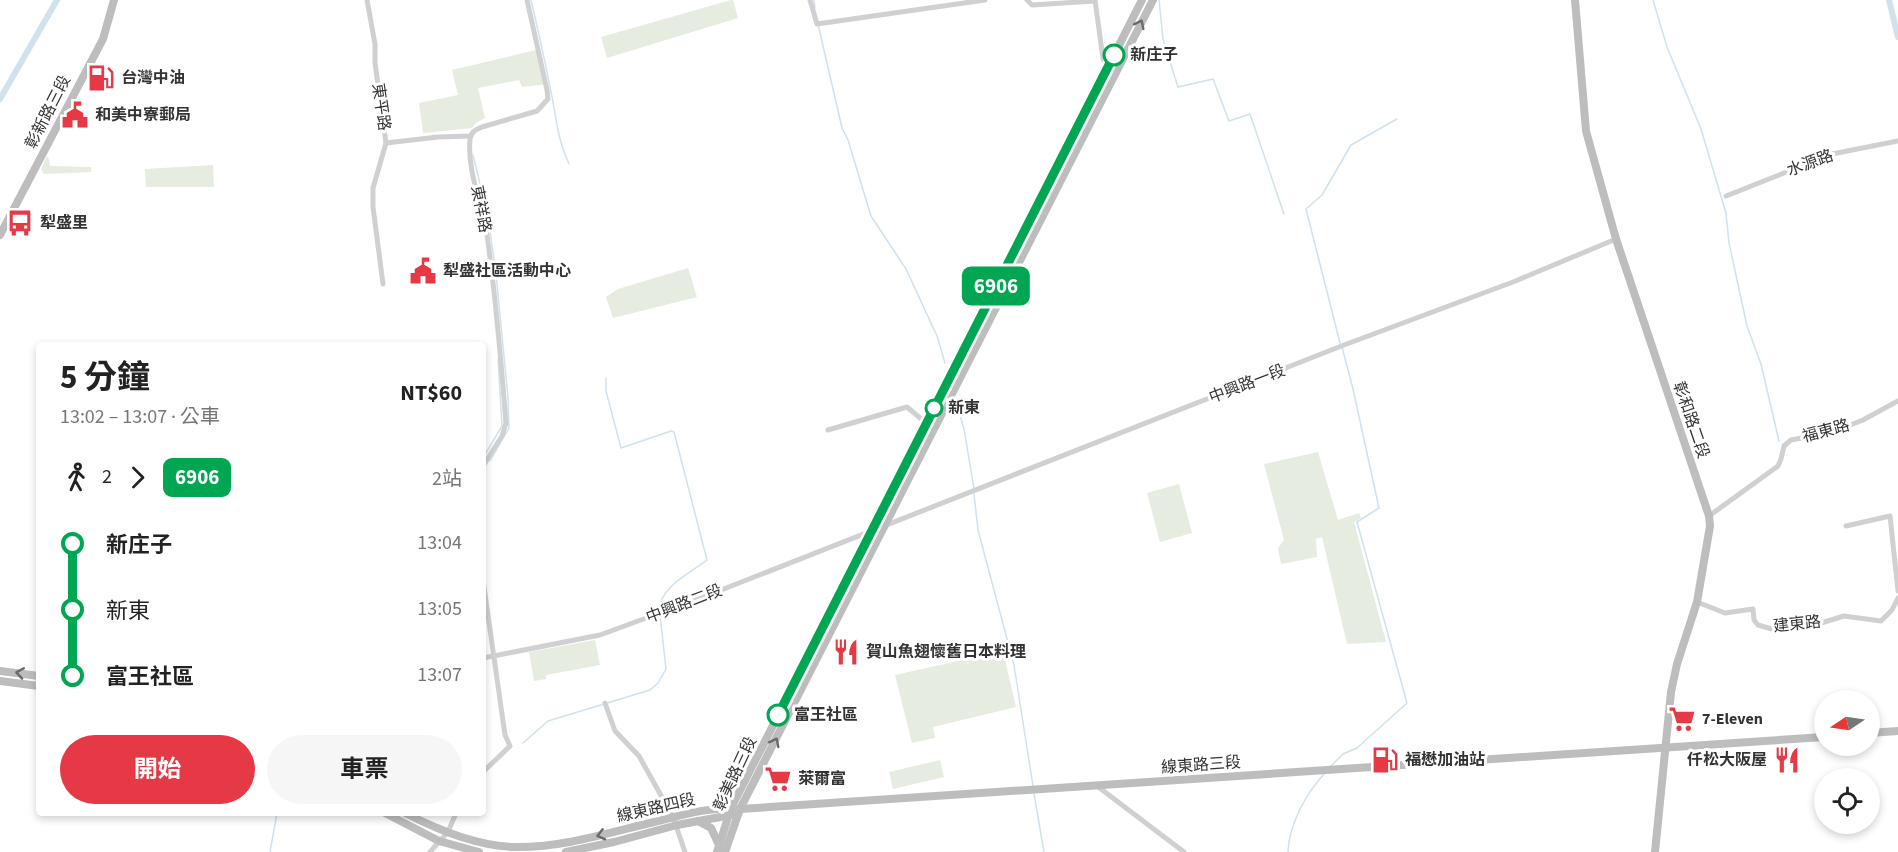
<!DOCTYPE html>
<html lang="zh-TW">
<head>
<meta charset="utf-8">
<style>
	:root { --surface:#fff; --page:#f6f6f6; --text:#222; --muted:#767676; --accent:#e63946 }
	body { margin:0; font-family:"Source Sans 3","Noto Sans TC",sans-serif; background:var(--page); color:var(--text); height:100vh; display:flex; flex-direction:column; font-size:22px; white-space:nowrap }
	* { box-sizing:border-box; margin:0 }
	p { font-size:20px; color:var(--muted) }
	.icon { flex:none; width:33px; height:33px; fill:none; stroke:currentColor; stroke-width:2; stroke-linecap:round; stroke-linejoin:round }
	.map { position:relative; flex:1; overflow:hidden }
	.details { position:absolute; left:36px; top:342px; width:450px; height:474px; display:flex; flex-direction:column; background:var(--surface); border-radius:6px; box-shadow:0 3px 9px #0003 }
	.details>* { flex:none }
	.badge { padding:0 12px; border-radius:9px; font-size:21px; line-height:39px }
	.needle { width:39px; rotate:257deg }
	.tools { position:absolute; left:1814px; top:690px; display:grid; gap:12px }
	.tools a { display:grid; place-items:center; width:66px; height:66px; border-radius:50%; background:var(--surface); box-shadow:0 3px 9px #0003; font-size:30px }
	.map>.badge { position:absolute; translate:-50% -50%; box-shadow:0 0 0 3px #fff }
	.legs { display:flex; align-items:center; gap:9px; height:66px; padding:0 24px; font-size:20px }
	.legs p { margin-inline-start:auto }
	.overview { display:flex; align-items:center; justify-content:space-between; height:102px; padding:0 24px }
	h1 { font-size:33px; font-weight:700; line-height:45px }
	.primary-button { display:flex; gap:12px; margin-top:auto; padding:12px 24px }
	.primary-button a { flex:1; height:69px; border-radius:36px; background:var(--accent); color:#fff; font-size:24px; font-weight:700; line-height:69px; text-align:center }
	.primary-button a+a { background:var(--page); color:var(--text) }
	ul { padding:0 24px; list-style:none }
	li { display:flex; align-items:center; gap:21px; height:66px; font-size:22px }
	li i { display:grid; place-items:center; width:9px; height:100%; margin:0 8px; background:currentColor }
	li i::after { content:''; width:15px; height:15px; margin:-8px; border:4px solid; border-radius:50%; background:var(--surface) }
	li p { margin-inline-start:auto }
	li:first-child i { background:linear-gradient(#0000 50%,currentColor 0) }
	li:last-child i { background:linear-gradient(currentColor 50%,#0000 0) }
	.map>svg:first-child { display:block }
</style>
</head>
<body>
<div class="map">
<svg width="1898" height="852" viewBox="0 0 1898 852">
	<rect width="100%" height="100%" fill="#fff"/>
	<!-- green -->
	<g fill="#e6ecdf">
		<path d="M731,0H733L738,18L607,58L601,37Z"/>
		<path d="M540,49L547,84L522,87L519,80L478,88L485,118L476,123L472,128L423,133L419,103L458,95L452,70Z"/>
		<path d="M47,156L49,159L50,166L91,167V172L44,174L41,169Z"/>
		<path d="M213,165L214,187H146L145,169Z"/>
		<path d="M688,268L697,297L613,318L606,297L618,289Z"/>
		<path d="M1318,452L1338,520L1359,513L1361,518L1354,522L1386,642L1347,644L1322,537L1316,539L1317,557L1281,564L1278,548L1284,540L1264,464Z"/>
		<path d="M1179,484L1192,533L1160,542L1147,493Z"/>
		<path d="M595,640L600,665L546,675V679L534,681L529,652Z"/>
		<path d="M1003,651L1016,707L933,727L935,738L912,743L895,675Z"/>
		<path d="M940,760L944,777L893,789L889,772Z"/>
	</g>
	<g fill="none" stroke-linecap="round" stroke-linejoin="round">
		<!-- stream -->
		<g stroke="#cfe2ee" stroke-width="1.5">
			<path d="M531,0C538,30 545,61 551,92C557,120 557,138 569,164"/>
			<path d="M814,0L815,8"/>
			<path d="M1159,0L1163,39L1178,87L1213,79L1229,121L1250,114L1284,214"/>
			<path d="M1653,0L1667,47L1701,129L1726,213L1729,243L1747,326L1761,364L1779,441"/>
			<path d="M818,24L842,128L848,140L871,216L906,269L937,336L945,363"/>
			<path d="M473,155L488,217L496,274L508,397L509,428L490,461"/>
			<path d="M1340,343L1306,209L1322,195L1351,145L1397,119"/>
			<path d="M606,378V391L621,448L671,431L674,432L707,560C692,572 658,588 660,610"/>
			<path d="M956,402L964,429L974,489"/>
			<path d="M483,458L502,426L498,359"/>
			<path d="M974,494L978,530L1014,665L1033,786"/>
			<path d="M483,557V559"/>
			<path d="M523,743L548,721L650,690L658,683L666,669L660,615"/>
			<path d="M1331,766L1343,754L1357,748L1407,703L1357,522L1379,508L1353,389L1342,347"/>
			<path d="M1034,794L1044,852"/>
			<path d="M270,852L277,813"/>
			<path d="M1288,852C1289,824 1306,794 1324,774"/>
		</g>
		<!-- canal -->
		<g stroke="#cfe2ee" stroke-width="6">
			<path d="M1889,0L1898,37"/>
			<path d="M0,99L57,0"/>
		</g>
		<!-- street -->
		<g stroke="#d0d0d0" stroke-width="5">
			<path d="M367,0L375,44V63L386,143L373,188V207L383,284"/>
			<path d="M810,0L817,24L985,0"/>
			<path d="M1027,0L1032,5L1095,1"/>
			<path d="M1095,0L1103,59L1109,70"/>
			<path d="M386,143L438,137L471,136"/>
			<path d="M1726,196L1832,154L1898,141"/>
			<path d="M828,430L907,407L926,423"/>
			<path d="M483,466L502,436L506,423C501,360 496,297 487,235C482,204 467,171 470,139C471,132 475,130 482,127L537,111L548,99L547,90L527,0"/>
			<path d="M1709,516L1778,466L1781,459L1784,446L1791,440L1830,433L1863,420L1898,401"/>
			<path d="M1846,526L1890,516L1898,591"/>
			<path d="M483,580L505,735L510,746L483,772"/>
			<path d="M1697,602L1725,613L1753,609L1754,620L1758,625L1772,629L1821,623L1844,616L1881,621L1892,610L1898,598"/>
			<path d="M483,658L600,635L706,596L1344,345L1513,282L1616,239"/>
			<path d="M605,703L615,731L639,756L673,817L685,852"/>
			<path d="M1097,786L1184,852"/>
			<path d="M430,852L448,832L456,813"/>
		</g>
		<!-- secondary -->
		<g stroke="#bdbdbd" stroke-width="8">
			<path d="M1575,0L1586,131L1616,239L1709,516L1710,526L1697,602L1677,664L1671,692L1655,852"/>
			<path d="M0,235L103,39L114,0"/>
			<path d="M0,671L39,676"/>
			<path d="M0,681L39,686"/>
			<path d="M1869,733L1898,731"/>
			<path d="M385,813L439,841L479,852"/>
			<path d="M405,813C438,830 477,846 514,847C562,848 608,833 654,822C682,815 712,806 740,809L1824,737"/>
			<path d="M698,821L711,828L719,845"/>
			<path d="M566,852L614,842L677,825L731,815"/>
			<path d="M717,852L731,808L1142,0"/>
			<path d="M725,852L740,809L1153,0"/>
		</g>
	</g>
	<!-- one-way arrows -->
	<defs><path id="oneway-chevron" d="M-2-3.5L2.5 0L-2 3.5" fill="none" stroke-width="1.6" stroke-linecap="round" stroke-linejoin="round" transform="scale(1.5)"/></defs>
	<g stroke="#6a6a6a">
		<use href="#oneway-chevron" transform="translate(1140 24) rotate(-63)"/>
		<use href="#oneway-chevron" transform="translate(20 673) rotate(-171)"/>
		<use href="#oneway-chevron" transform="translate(775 742) rotate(-63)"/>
		<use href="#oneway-chevron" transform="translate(601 835) rotate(166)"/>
	</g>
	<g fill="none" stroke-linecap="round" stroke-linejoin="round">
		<!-- line-1 casing -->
		<g stroke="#fff" stroke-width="14">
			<path id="line-1" d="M778,715L1114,55"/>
		</g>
		<!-- line-1 -->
		<use href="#line-1" stroke="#00a651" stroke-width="9"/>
	</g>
	<!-- icons -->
	<defs>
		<g id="fuel-bare" transform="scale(2.07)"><path d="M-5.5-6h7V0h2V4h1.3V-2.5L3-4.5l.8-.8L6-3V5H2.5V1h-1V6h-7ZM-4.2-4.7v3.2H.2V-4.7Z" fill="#e63946" stroke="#fff" stroke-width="2.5" paint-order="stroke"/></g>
		<g id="civic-bare" transform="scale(2.07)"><path d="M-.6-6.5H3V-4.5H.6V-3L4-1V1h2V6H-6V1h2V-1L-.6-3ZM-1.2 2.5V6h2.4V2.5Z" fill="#e63946" stroke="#fff" stroke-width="2.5" paint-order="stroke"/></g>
		<g id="bus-bare" transform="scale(2.07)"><path d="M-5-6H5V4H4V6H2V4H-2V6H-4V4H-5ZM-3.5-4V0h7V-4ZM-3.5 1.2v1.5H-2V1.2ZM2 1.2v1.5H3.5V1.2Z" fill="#e63946" stroke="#fff" stroke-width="2.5" paint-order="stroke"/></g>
		<g id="restaurant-bare" transform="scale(2.07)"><path d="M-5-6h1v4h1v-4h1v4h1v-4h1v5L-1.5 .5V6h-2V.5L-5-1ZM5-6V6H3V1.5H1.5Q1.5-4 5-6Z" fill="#e63946" stroke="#fff" stroke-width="2.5" paint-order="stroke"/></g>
		<g id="supermarket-bare" transform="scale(2.07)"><path d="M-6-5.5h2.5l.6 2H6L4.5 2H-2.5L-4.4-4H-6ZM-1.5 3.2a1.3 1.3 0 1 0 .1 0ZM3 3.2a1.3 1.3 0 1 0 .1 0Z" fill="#e63946" stroke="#fff" stroke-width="2.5" paint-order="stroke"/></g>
	</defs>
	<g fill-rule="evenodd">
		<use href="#fuel-bare" x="101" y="78"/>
		<use href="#civic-bare" x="75" y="115"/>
		<use href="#bus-bare" x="20" y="223"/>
		<use href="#civic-bare" x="423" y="271"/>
		<use href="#restaurant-bare" x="846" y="652"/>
		<use href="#supermarket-bare" x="1682" y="719"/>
		<use href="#fuel-bare" x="1385" y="760"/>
		<use href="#restaurant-bare" x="1787" y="760"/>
		<use href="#supermarket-bare" x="778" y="779"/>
	</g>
	<!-- markers -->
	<g fill="#fff" stroke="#00a651" stroke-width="3">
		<circle cx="1114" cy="55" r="10"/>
		<circle cx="934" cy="408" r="8"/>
		<circle cx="778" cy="715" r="10"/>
	</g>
	<g text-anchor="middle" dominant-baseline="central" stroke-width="6" stroke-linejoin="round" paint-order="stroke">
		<!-- stop labels -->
		<g font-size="16" font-weight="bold" fill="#333" stroke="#fff" text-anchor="start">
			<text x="1130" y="55">新庄子</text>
			<text x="948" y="408">新東</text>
			<text x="794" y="715">富王社區</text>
		</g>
		<!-- poi labels -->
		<g font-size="16" font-weight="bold" fill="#333" stroke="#fff" text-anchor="start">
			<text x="121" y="78">台灣中油</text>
			<text x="95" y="115">和美中寮郵局</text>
			<text x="40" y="223">犁盛里</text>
			<text x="443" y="271">犁盛社區活動中心</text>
			<text x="866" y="652">賀山魚翅懷舊日本料理</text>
			<text x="1702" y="719">7-Eleven</text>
			<text x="1405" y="760">福懋加油站</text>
			<text x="1767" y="760" text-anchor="end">仟松大阪屋</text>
			<text x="798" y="779">萊爾富</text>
		</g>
		<!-- street labels -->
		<g font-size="16" fill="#333" stroke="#fff">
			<text transform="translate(381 107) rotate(82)">東平路</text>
			<text transform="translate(48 112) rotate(-63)">彰新路三段</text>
			<text transform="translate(1810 163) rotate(-20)">水源路</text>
			<text transform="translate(481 209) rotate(79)">東祥路</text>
			<text transform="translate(1247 384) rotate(-21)">中興路一段</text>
			<text transform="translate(1691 420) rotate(71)">彰和路二段</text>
			<text transform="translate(1826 431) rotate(-15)">福東路</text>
			<text transform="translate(684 604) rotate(-21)">中興路二段</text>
			<text transform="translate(1797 624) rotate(-6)">建東路</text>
			<text transform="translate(1201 765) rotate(-4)">線東路三段</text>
			<text transform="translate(735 774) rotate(-65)">彰美路三段</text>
			<text transform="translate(656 808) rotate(-13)">線東路四段</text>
		</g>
	</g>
</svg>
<div class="tools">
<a><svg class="needle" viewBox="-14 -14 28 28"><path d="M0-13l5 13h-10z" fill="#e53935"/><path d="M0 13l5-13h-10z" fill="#767676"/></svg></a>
<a><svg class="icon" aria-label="locate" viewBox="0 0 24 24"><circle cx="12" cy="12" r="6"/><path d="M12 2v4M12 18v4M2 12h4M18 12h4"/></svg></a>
</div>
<b class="badge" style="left:996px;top:286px;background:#00a651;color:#fff">6906</b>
<section class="details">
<div class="overview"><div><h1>5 分鐘</h1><p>13:02 – 13:07 · 公車</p></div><b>NT$60</b></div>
<div class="legs"><svg class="icon" aria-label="walk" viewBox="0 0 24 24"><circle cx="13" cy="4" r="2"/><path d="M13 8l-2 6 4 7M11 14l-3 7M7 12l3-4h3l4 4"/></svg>2<svg class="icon" aria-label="forward" viewBox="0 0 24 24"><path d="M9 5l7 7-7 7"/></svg><b class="badge" style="background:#00a651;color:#fff">6906</b><p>2站</p></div>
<ul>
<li><i style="color:#00a651"></i><b>新庄子</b><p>13:04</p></li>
<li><i style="color:#00a651"></i><span>新東</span><p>13:05</p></li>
<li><i style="color:#00a651"></i><b>富王社區</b><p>13:07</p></li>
</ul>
<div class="primary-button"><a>開始</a><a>車票</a></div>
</section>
</div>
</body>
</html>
